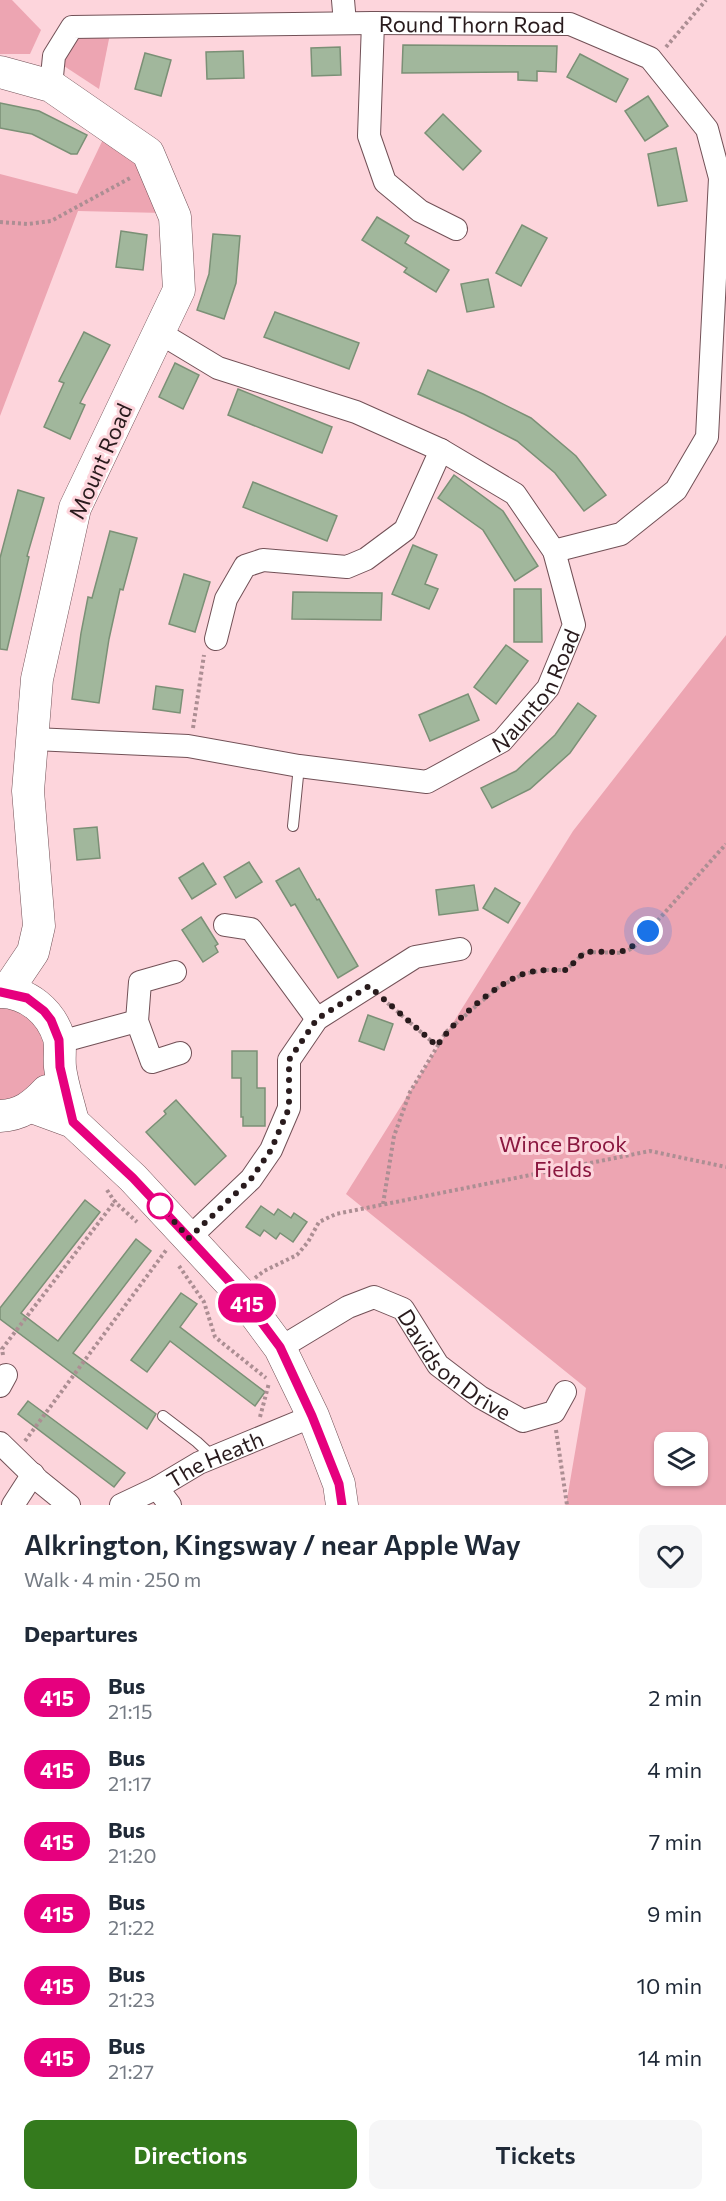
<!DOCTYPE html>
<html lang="en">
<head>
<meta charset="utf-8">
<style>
	:root { --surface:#fff; --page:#f6f6f7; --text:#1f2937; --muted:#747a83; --accent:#347a1d }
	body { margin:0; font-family:Commissioner,sans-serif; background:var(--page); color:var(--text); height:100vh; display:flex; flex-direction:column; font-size:22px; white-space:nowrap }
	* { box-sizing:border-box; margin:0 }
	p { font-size:20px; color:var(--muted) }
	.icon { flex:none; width:33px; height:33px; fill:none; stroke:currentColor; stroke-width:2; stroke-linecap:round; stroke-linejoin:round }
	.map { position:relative; height:1505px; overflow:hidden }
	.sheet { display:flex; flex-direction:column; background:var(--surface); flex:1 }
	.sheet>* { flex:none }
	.badge { padding:0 12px; border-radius:20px; font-size:21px; line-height:39px }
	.fabs { position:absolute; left:654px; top:1432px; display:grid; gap:12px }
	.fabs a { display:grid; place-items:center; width:54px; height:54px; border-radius:12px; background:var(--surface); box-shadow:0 2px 4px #0004; font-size:30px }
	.you { position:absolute; width:30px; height:30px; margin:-15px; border:4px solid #fff; border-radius:50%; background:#1a73e8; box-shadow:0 0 0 9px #1a73e833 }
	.map>.badge { position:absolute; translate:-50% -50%; box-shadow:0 0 0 3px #fff }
	h2 { padding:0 24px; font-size:22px; line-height:54px }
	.round { display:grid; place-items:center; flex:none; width:63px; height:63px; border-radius:12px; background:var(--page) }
	.overview { display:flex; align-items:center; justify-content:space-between; height:102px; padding:0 24px }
	h1 { font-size:28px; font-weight:600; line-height:45px }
	.primary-button { display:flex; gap:12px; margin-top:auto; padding:12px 24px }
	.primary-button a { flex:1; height:69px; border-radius:12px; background:var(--accent); color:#fff; font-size:24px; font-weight:600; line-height:69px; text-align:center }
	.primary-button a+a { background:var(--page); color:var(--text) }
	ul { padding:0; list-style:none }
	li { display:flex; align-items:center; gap:18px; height:72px; padding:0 24px }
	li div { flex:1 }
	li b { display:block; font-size:22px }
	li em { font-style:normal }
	li .badge { min-width:66px; font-weight:700; text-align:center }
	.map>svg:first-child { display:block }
</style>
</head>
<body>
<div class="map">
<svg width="726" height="1505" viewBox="0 0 726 1505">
	<rect width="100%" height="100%" fill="#fdd5dc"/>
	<!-- green -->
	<g fill="#eda5b2" fill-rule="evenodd">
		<path d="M0,0H12L41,30L30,54H0Z"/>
		<path d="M110,34L99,89L64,66V49L77,36Z"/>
		<path d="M107,131L143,155L163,213L78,211L0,416V174L77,194Z"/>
		<path d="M726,635V1505H566L586,1388L346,1194L573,831ZM664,1443H698V1476H664Z"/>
		<path d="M0,1005L22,1010L49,1039L47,1078L0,1108Z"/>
	</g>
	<!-- building -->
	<g fill="#a1b79c" stroke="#7b9076" stroke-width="1.5">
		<path d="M403,45L557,46L556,72L537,71V81L518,80V72L402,73Z"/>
		<path d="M340,47L341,75L312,76L311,48Z"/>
		<path d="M243,51L244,78L207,79L206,52Z"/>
		<path d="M145,53L171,60L161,96L135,89Z"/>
		<path d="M580,54L628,79L616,102L567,77Z"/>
		<path d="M648,96L668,126L645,141L625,111Z"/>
		<path d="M0,103L39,111L87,135L77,154H71L32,134L0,128Z"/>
		<path d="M443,114L481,151L463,170L425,133Z"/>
		<path d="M676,148L687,201L658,206L648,154Z"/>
		<path d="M377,217L409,236L405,243L449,270L436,292L404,272L407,268L362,240Z"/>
		<path d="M522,225L547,238L521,286L496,273Z"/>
		<path d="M121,231L147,235L143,270L116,267Z"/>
		<path d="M213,234L240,236L236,283L224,319L197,310L209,274Z"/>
		<path d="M488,279L494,307L467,312L461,284Z"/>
		<path d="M275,312L359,343L349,369L264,337Z"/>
		<path d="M84,332L110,345L80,403L85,405L70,439L44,427L64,383L59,381Z"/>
		<path d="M175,363L199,375L183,409L159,397Z"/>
		<path d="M428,370L483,394L531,418L576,456L606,495L584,511L555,473L517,441L464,414L418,394Z"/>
		<path d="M238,389L332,427L322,453L228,415Z"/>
		<path d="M454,475L503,511L538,566L515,581L483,530L438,498Z"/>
		<path d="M253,482L337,516L327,541L243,507Z"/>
		<path d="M18,490L44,498L27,556L29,557L7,650L0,649V558Z"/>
		<path d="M110,531L137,538L123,590L120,589L109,639L99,703L72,699L81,633L88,597L92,598Z"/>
		<path d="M413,545L437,555L425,584L438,589L429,609L392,594Z"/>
		<path d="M184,574L210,582L195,632L169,624Z"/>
		<path d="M514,589H541L542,642H514Z"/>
		<path d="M293,592L382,593L381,620L292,619Z"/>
		<path d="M506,645L528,661L496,704L474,687Z"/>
		<path d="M156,686L183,690L180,713L153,709Z"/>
		<path d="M468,694L479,720L430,741L419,715Z"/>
		<path d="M578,703L596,716L570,753L530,789L492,808L481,788L516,771L555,735Z"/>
		<path d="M97,827L100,858L77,860L74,829Z"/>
		<path d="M249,862L262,882L236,898L224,877Z"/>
		<path d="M203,863L216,884L192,899L179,878Z"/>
		<path d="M299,868L317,900L319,899L358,966L338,978L295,904L291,906L276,881Z"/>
		<path d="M474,885L478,910L439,915L436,890Z"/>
		<path d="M495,888L520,903L508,923L483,908Z"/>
		<path d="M201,917L218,944L215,946L218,952L203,962L182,930Z"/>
		<path d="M368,1015L393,1024L384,1050L359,1041Z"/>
		<path d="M232,1051H257V1088H265V1126H243V1117H241V1078H232Z"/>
		<path d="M176,1100L226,1156L195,1185L146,1132L166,1114L164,1111Z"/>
		<path d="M85,1200L100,1212L21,1313L58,1341L136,1239L151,1251L73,1353L156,1414L147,1429L0,1319V1308Z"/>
		<path d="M261,1206L274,1215L278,1209L291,1218L294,1213L307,1222L293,1242L280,1233L276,1239L264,1230L260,1236L246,1227Z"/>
		<path d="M181,1293L197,1304L180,1327L265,1392L255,1406L170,1341L147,1372L131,1360Z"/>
		<path d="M28,1401L125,1473L114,1487L18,1414Z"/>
	</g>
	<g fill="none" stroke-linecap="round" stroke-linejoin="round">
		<!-- lane casing -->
		<g stroke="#725157" stroke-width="12">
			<g id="lane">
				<path d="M293,826L299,766"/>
				<path d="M163,1416L197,1442L213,1457"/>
			</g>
		</g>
		<!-- street casing -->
		<g stroke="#725157" stroke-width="24">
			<g id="street">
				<path d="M343,0L345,23"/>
				<path d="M373,23L369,136L385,182L420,211L456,229"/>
				<path id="s1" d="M51,86L54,56L72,27L373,23L570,24L650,58L707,129L720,178L707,437L676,490L621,534L554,551"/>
				<path d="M216,639L226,599L245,566L263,560L347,567L366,559L405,530L441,450"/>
				<path id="s2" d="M34,739L188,746L299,766L427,782L502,741L548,688L574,625L554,551L515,494L441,450L356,412L218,368L160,333"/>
				<path d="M225,925L251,929L317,1019"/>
				<path d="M175,972L140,982L137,1021L152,1062L180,1053"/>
				<path d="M60,1042L137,1021"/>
				<path d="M189,1238L251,1179L271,1150L289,1108V1060L317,1019L415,957L460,949"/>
				<path id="s3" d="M280,1348L348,1307L374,1297L403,1309L438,1365L480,1397L523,1421L554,1412L565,1392"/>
				<path d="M0,1386L6,1375"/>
				<path d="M0,1443L38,1480L69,1505"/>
				<path d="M157,1488L170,1505"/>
				<path d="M13,1505L33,1474"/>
				<path id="s4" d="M121,1505L157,1488L199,1463L313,1416"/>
			</g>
		</g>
		<!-- secondary casing -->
		<g stroke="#725157" stroke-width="33">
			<g id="secondary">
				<path d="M0,72L51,86L148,153L175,217L179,290L75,508L37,679L28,791L39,926L33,952L6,992"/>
				<path d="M0,992C28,992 51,1012 59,1038C61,1047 59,1057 60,1067C62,1085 69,1104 73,1122"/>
				<path d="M32,1107L73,1122L133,1178L238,1291L280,1348L313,1416L339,1484L342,1505"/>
				<path d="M0,1116C21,1115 33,1106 47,1091"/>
			</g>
		</g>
		<!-- path -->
		<g stroke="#ac8e93" stroke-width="4" stroke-dasharray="3 3" stroke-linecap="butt">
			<path d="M666,47L706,0"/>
			<path d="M0,222L28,224L51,221L132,177"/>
			<path d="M193,728L204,655"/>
			<path d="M383,999L437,1046"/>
			<path d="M107,1190L115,1202L137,1222"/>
			<path d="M383,1204L394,1136L410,1092L446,1032L496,989L523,974L545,970H566L585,952L622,953L633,948L726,844"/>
			<path d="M179,1266L204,1302L215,1337L266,1378"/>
			<path d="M255,1278L264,1271L297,1255L308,1242L319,1222L336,1214L650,1151L726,1167"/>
			<path d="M3,1355L2,1349L116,1200"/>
			<path d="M260,1417L269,1383"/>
			<path d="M556,1430L567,1505"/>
			<path d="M25,1441L167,1249"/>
		</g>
		<!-- lane -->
		<use href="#lane" stroke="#fff" stroke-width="10"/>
		<!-- street -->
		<use href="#street" stroke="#fff" stroke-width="22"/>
		<!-- secondary -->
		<use href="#secondary" stroke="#fff" stroke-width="32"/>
	</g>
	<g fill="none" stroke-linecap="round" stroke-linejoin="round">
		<!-- line casing -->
		<g stroke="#fff" stroke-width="14">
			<path id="line" d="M0,992L27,998L44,1011L51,1020L59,1040L60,1067L73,1122L133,1178L189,1238L238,1291L280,1347L312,1416L339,1484L342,1505"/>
		</g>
		<!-- line -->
		<use href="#line" stroke="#e6007e" stroke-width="9"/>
		<!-- walk -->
		<path stroke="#291b1d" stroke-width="6" stroke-dasharray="0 10.8" d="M160,1206L189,1238L251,1179L271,1150L289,1108V1060L317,1019L369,986L437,1046C452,1022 496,984 523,974C537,969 552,970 566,970L585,952C621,950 622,960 648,931"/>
	</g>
	<!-- markers -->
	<circle fill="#fff" stroke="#e6007e" stroke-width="3" cx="160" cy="1206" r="12"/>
	<g text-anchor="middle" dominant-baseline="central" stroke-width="6" stroke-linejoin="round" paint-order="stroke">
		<!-- street labels -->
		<g font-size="22" fill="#291b1d" stroke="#fdd5dc">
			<text stroke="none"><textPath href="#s1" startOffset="464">Round Thorn Road</textPath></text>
			<text transform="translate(100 461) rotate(-66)">Mount Road</text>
			<text stroke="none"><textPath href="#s2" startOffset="543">Naunton Road</textPath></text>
			<text stroke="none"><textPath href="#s3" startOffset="216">Davidson Drive</textPath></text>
			<text stroke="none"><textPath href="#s4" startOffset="105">The Heath</textPath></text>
		</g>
		<!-- park labels -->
		<g font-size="22" fill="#8a173f" stroke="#fdd5dc">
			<text x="563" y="1143">Wince Brook<tspan x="563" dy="25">Fields</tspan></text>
		</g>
	</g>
</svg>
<div class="fabs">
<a><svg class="icon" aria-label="layers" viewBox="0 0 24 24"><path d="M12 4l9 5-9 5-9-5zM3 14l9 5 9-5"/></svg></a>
</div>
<div class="you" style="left:648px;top:931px"></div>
<b class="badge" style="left:247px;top:1303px;background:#e6007e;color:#fff">415</b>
</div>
<section class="sheet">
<div class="overview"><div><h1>Alkrington, Kingsway / near Apple Way</h1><p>Walk · 4 min · 250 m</p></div><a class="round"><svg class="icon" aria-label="heart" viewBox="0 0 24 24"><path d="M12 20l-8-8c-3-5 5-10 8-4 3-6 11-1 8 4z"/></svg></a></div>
<h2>Departures</h2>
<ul>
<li><span class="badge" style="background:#e6007e;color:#fff">415</span><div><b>Bus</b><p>21:15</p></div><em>2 min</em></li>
<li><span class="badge" style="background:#e6007e;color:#fff">415</span><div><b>Bus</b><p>21:17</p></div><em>4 min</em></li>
<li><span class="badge" style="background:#e6007e;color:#fff">415</span><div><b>Bus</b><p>21:20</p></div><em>7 min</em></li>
<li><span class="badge" style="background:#e6007e;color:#fff">415</span><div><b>Bus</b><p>21:22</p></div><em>9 min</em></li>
<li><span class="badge" style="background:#e6007e;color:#fff">415</span><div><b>Bus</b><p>21:23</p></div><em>10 min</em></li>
<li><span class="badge" style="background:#e6007e;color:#fff">415</span><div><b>Bus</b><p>21:27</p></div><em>14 min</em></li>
</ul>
<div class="primary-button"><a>Directions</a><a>Tickets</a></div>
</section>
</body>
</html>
